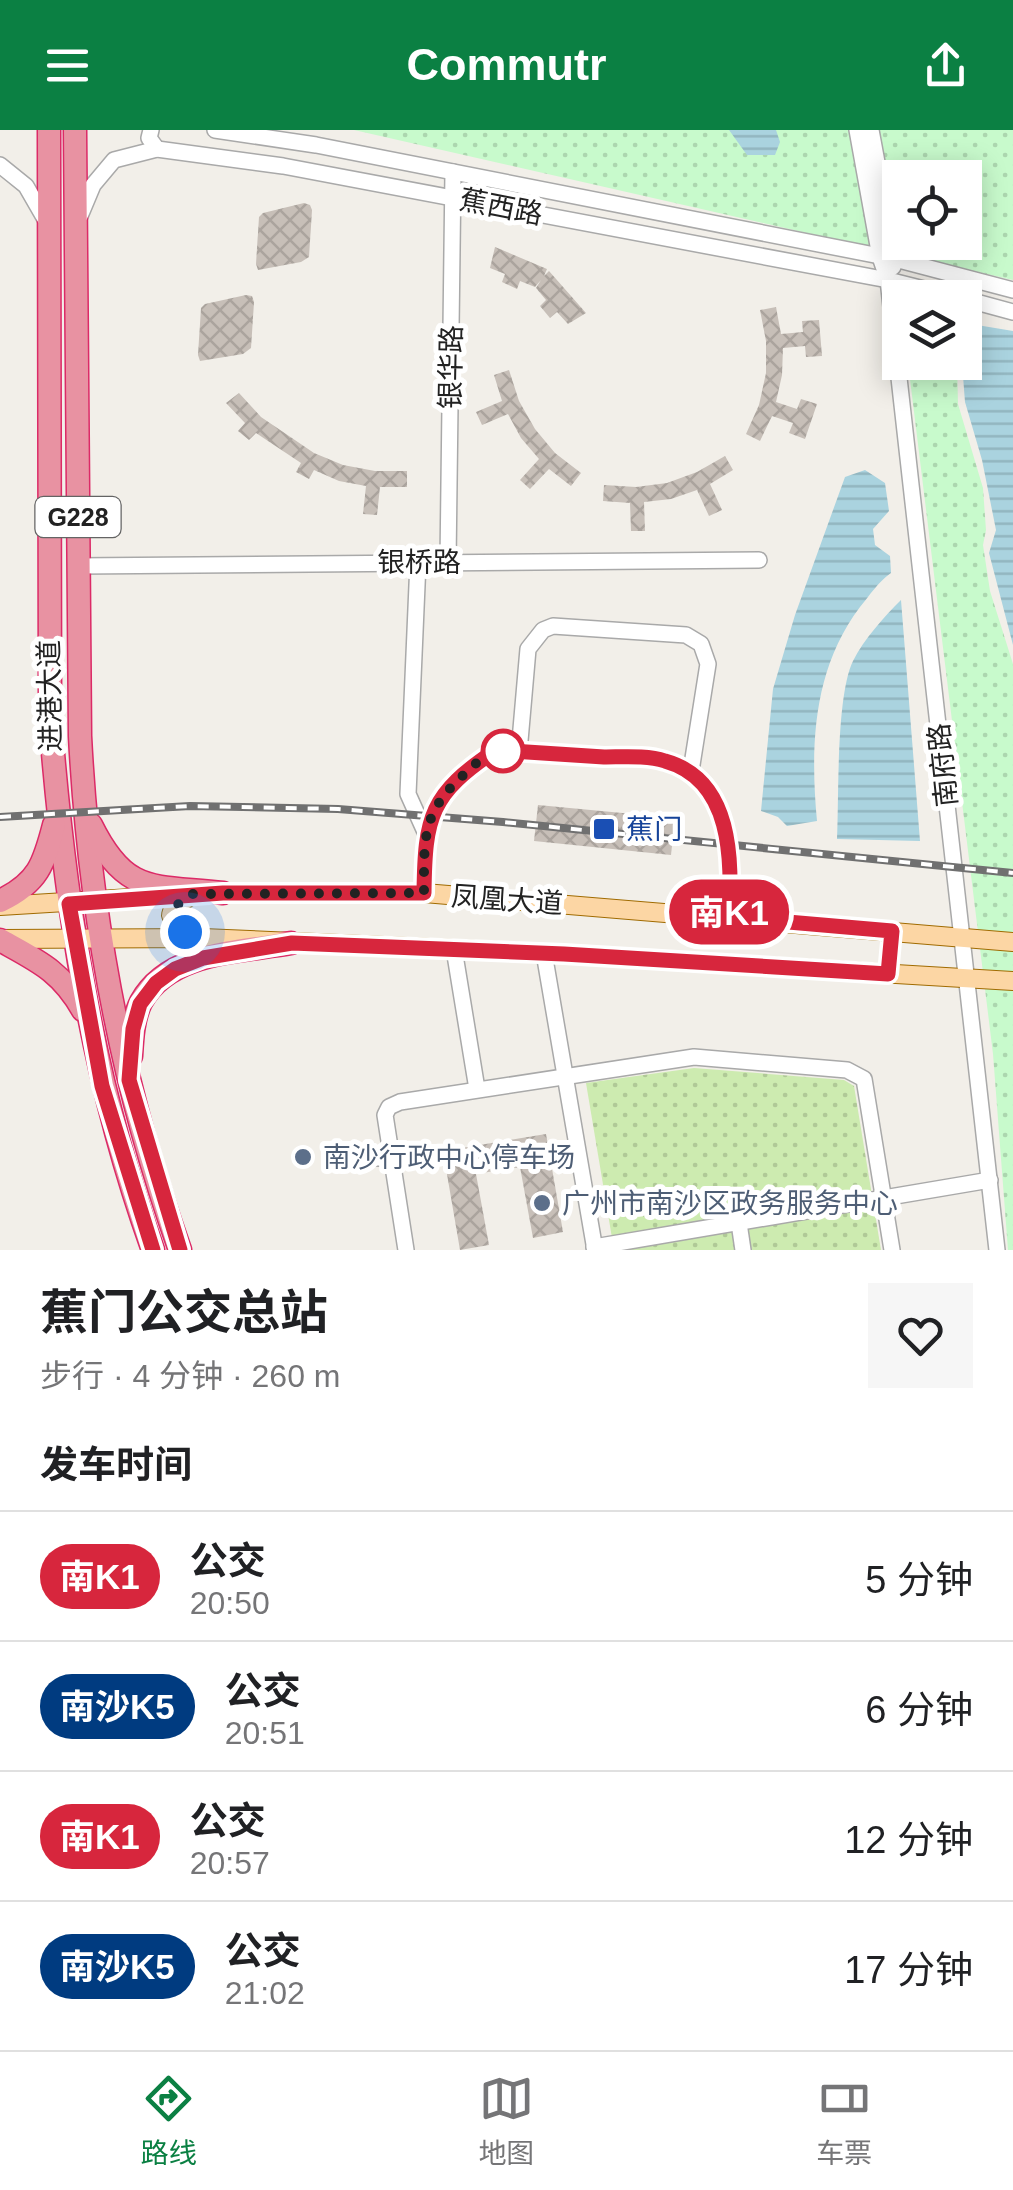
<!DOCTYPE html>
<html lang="zh">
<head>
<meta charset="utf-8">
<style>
	:root { --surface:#fff; --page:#f6f6f6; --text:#202124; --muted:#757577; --line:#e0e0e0; --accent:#0b8043 }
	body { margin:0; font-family:Helvetica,"Noto Sans SC",sans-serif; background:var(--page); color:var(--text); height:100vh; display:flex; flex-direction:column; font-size:38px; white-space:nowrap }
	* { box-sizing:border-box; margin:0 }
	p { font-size:32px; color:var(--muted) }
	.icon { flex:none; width:55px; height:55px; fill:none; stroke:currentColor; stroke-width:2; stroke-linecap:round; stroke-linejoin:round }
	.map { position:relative; height:1120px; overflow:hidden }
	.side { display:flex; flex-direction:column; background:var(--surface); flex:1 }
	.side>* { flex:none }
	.badge { padding:0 20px; border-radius:32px; font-size:35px; line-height:65px }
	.buttons { position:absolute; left:882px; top:30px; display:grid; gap:20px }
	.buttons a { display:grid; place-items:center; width:100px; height:100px; border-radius:0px; background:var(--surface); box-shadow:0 5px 25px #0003; font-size:50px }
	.you { position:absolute; width:50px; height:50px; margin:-25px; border:8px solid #fff; border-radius:50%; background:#1a73e8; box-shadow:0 0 0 15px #1a73e833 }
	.map>.badge { position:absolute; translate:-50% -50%; box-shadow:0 0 0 5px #fff }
	h2 { padding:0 40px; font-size:38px; line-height:90px }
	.round { display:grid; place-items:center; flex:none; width:105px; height:105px; border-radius:0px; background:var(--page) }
	.summary { display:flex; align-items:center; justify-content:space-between; height:170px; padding:0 40px }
	h1 { font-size:48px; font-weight:700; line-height:75px }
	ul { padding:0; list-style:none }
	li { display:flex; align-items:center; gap:30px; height:130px; padding:0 40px; border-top:2px solid var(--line) }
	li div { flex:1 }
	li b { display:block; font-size:38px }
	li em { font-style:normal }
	li .badge { min-width:110px; font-weight:700; text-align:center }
	header { display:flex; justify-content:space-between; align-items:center; height:130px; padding:0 40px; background:var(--accent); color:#fff; font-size:45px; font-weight:700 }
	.tab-bar { display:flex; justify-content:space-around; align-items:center; height:140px; border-top:2px solid var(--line); background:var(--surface); font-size:28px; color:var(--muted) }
	.tab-bar a { display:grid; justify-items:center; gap:5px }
	.tab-bar .on { color:var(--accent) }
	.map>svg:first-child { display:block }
</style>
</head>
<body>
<header><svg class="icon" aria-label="menu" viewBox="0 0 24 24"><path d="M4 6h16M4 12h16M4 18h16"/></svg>Commutr<svg class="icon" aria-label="share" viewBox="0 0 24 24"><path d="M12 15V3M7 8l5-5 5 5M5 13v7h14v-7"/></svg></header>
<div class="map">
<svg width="1013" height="1120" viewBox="0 0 1013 1120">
	<defs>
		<pattern id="park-dots" width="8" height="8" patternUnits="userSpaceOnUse" patternTransform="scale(2.5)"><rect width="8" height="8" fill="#c8facc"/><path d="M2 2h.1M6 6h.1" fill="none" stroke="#acd6af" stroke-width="1.8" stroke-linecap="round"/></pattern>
		<pattern id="garden-dots" width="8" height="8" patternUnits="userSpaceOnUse" patternTransform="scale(2.5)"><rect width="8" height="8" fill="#cdebb0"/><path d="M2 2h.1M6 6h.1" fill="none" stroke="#b0c997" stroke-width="1.8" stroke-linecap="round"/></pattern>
		<pattern id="water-rules" width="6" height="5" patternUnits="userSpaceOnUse" patternTransform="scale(2.5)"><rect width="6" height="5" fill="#aad3df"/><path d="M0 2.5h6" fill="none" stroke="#92b5bf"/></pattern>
		<pattern id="building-cross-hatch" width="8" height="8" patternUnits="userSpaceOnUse" patternTransform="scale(2.5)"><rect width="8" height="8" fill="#c7bfb8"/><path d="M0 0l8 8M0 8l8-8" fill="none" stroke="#aba49e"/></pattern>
	</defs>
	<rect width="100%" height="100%" fill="#f2efe9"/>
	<!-- park -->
	<g fill="url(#park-dots)" fill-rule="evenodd">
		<path d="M354,0H1013V150ZM900,48H965V112H900Z"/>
		<path d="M908,233H957L958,274L983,358L986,400L983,415L990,461L1013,534V1120H1008L993,924Z"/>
	</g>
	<!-- garden -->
	<path fill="url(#garden-dots)" d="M694,938L844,950L854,956L881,1120H614L586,953Z"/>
	<!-- water -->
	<g fill="url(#water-rules)">
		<path d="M729,0H776L780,12L775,25H747Z"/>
		<path d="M965,193L1013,201V515L989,423L996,400L982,330L965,272L962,233L965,232Z"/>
		<path d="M865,340L885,353L889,381L873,399L875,415L890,426L891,443C878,452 870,465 860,477C813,539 810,616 817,691L787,696L778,687L761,681L773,559L795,485L845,347Z"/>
		<path d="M901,470L920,711L837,709C839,666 836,566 853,531C864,509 884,487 901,470Z"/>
	</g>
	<!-- building -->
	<g fill="url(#building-cross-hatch)">
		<path d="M304,73L310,75L312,80L309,127L301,132L258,140L256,134L259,87L263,83Z"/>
		<path d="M495,117L547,139L544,146L549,141L586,183L568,194L557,182L550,188L540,176L546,170L536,158L541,150L535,157L520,151L517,159L502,152L505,144L490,138Z"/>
		<path d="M246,165L252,166L254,172L251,218L243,224L200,231L198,225L201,178L205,174Z"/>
		<path d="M776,177L781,204L803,202L802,191L819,190L822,226L806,227L805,216L783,218L782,245L776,272L797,279L801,269L817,274L805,309L789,303L793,293L772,286L760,311L746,304L759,275L766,243V211L760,180Z"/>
		<path d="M509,240L519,271L535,299L555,323L581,343L571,356L549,339L530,359L520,350L539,329L521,308L508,284L482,295L476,282L502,271L494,245Z"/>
		<path d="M239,263L261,287L314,323L343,335L375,341H407V357H380L377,385L363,384L366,356L339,351L314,340L309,349L296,342L301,333L256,303L249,310L238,301L245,293L226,273Z"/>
		<path d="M725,326L733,340L710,354L722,380L709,386L697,360L671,369L644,372L645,401H631L630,373L603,371L604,355L636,357L667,353L697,342Z"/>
		<path d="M538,675L675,688L671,725L534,711Z"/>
		<path d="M546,1004L563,1102L533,1108L520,1037L476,1044L489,1115L460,1120L443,1021Z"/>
	</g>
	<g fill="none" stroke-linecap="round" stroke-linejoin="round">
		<!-- minor casing -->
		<g stroke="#a9a9a9" stroke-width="18">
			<g id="minor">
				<path d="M151,0L149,8L157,19"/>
				<path d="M215,0L316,15L895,129L1013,160"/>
				<path d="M857,0L880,127L888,150L997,1120"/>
				<path d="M871,0L895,129L893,137"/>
				<path d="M0,35L26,56L45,89"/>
				<path d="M80,86L93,55L114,30L157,19L283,36L888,150L960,168"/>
				<path d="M965,169L1013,182"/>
				<path d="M418,432L408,664L426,704"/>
				<path d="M448,432L453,42"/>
				<path d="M78,436L759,430"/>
				<path d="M519,622L528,519L543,500L553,496L686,505L701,514L708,534L691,641"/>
				<path d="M424,763C424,687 430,663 496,620C532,622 568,625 604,627C623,628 647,625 665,631C733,650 732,730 729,787"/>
				<path d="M454,819L477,959"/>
				<path d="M544,823L595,1120"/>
				<path d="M360,1028H383L390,1022"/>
				<path d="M739,1093L743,1120"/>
				<path d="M594,1117L990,1050"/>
				<path d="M406,1120L385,985L389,977L400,972L694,927L847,940L864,949L892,1120"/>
			</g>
		</g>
		<!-- major casing -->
		<g stroke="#a06b00" stroke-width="20">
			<g id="major">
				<path d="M211,763H424L1013,812"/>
				<path d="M193,764L173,778L171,785L176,796L194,805"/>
				<path d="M0,776L180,765"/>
				<path d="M0,809L203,808L564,824L1013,851"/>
				<path d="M888,844L892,801"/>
			</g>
		</g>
		<!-- highway casing -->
		<g stroke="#dc2a67" stroke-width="25">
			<g id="highway">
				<path d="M49,0L50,587C64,769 91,948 153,1120"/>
				<path d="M75,0L80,606C89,781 121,955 180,1120"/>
				<path d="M91,695C126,766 153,755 223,763"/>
				<path d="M0,771C38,753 44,734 54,695"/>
				<path d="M0,810C38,831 61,841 83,880"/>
				<path d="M131,926C132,909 133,888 141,872C169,821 241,822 291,813"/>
			</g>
		</g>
		<!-- minor -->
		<use href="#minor" stroke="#fff" stroke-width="15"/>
		<!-- major -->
		<use href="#major" stroke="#fcd6a4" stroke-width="18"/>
		<!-- highway -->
		<use href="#highway" stroke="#e892a2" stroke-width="22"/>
		<!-- rail casing -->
		<g stroke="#707070" stroke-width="8">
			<path id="rail" d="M0,687L190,676L338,679L503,692L1013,743"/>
		</g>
		<!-- rail -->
		<use href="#rail" stroke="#fff" stroke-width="4" stroke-dasharray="11" stroke-linecap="butt"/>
	</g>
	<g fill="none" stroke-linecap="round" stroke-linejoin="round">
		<!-- line casing -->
		<g stroke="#fff" stroke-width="22">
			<path id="line" d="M153,1120L102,956L69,774L223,763H424C425,686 430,664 496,620C532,622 568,625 604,627C623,627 647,625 665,631C733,650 732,730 729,787L892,801L888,844L564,824L292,813L203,828L175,839L156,853L140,874L133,899L129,950L180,1120"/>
		</g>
		<!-- line -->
		<use href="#line" stroke="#d7263d" stroke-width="15"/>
		<!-- walk -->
		<path stroke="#222" stroke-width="10" stroke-dasharray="0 18" d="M185,802L176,796L171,784L180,772L193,764L424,763C424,704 422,681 469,640C478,631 490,621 503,621"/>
	</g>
	<!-- markers -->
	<circle fill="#fff" stroke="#d7263d" stroke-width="5" cx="503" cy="621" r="20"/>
	<rect fill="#1a4fb4" stroke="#fff" stroke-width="4" x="592" y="687" width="24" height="24" rx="5"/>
	<g fill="#5c6f8a" stroke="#fff" stroke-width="4">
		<circle cx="303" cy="1027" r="10"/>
		<circle cx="542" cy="1073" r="10"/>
	</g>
	<g text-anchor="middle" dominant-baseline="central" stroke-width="10" stroke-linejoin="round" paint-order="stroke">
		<!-- shield labels -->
		<rect fill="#fff" stroke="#646464" stroke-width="2.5" x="35.5" y="367" width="85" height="40" rx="8"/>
		<g font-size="25" font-weight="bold" fill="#222">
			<text x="78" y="387">G228</text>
		</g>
		<!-- street labels -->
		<g font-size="28" fill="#222" stroke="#fff">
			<text transform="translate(501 77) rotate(11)">蕉西路</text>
			<text transform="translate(451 237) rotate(-89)">银华路</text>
			<text x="419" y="432">银桥路</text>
			<text transform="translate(50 566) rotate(-91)">进港大道</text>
			<text transform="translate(943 635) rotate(-96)">南府路</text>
			<text transform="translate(507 770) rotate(4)">凤凰大道</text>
		</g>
		<!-- transit labels -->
		<g font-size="28" fill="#164399" stroke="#fff" text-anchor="start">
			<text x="626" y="699">蕉门</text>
		</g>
		<!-- service labels -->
		<g font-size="28" fill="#4e5e75" stroke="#fff" text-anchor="start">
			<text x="323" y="1027">南沙行政中心停车场</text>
			<text x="562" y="1073">广州市南沙区政务服务中心</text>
		</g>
	</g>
</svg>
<div class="buttons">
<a><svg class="icon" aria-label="locate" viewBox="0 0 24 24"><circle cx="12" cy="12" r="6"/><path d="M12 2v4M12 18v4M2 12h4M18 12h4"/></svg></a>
<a><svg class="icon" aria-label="layers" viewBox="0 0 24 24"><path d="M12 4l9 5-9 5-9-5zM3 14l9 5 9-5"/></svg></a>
</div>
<div class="you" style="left:185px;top:802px"></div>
<b class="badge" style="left:729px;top:782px;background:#d7263d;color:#fff">南K1</b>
</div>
<section class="side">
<div class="summary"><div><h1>蕉门公交总站</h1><p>步行 · 4 分钟 · 260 m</p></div><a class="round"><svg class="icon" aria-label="heart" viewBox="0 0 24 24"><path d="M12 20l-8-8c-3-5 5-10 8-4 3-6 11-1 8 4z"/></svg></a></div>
<h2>发车时间</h2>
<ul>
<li><span class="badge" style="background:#d7263d;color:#fff">南K1</span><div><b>公交</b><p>20:50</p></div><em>5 分钟</em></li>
<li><span class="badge" style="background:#003b80;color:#fff">南沙K5</span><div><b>公交</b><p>20:51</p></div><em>6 分钟</em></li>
<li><span class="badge" style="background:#d7263d;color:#fff">南K1</span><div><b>公交</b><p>20:57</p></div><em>12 分钟</em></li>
<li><span class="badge" style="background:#003b80;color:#fff">南沙K5</span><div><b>公交</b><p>21:02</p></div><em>17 分钟</em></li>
</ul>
</section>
<nav class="tab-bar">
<a class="on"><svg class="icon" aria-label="directions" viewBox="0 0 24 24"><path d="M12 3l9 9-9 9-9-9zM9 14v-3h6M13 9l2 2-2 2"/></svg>路线</a>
<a><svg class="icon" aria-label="map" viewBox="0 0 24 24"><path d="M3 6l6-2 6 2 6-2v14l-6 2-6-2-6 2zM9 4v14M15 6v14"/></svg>地图</a>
<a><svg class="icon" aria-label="tickets" viewBox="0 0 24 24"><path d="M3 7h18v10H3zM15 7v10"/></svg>车票</a>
</nav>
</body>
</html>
